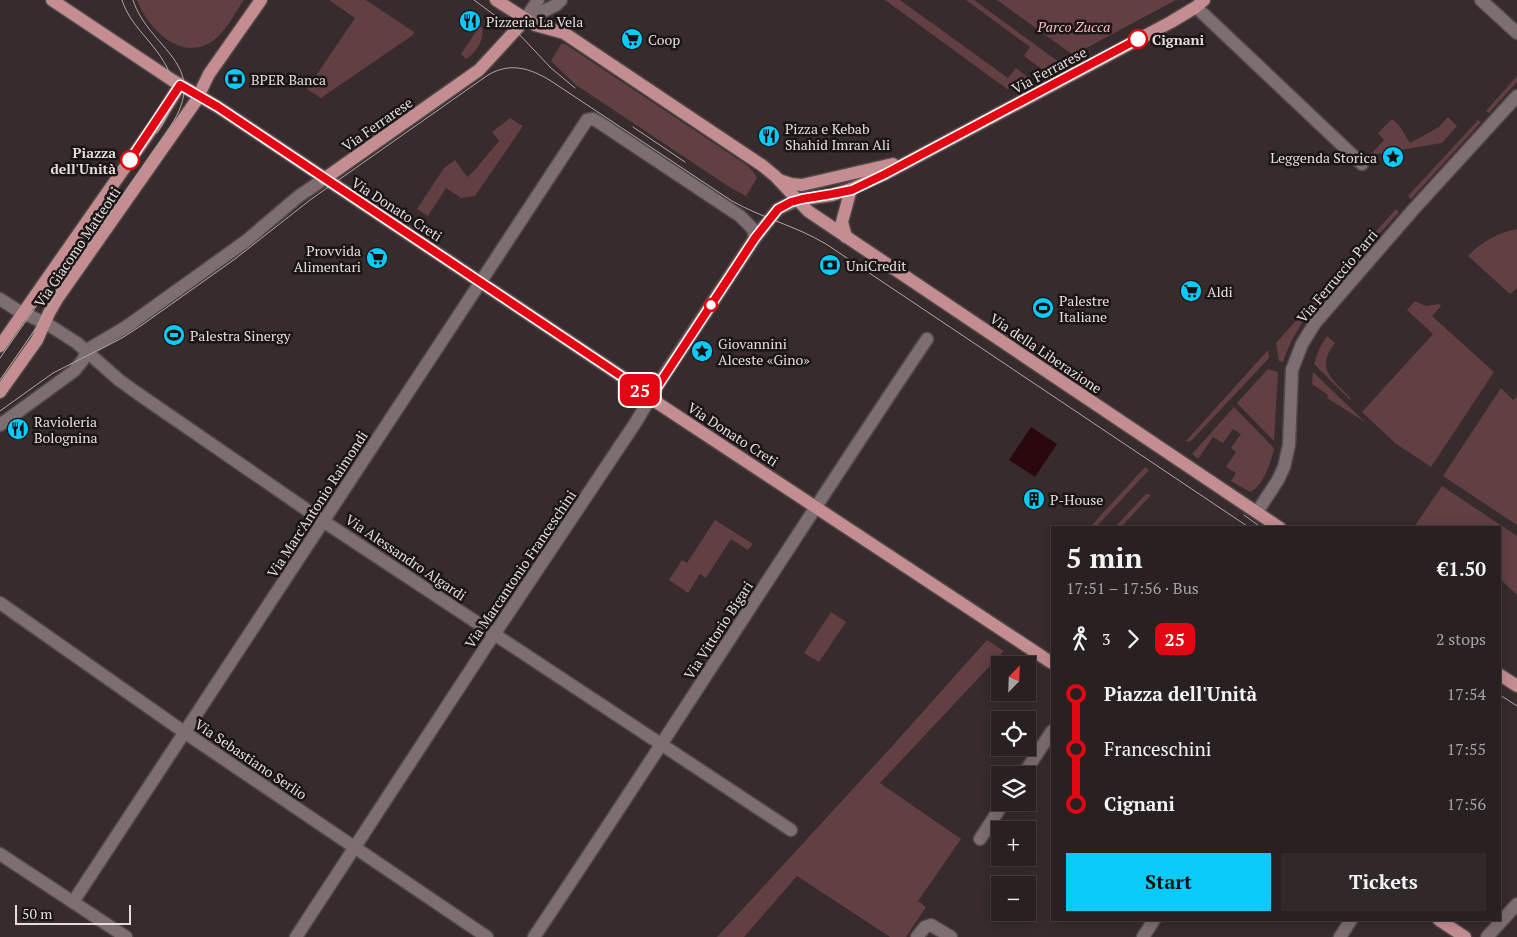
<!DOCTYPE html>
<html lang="en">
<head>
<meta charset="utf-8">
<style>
	:root { --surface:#292021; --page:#31282a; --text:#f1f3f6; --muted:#a5a3a5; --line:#453e3f; --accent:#08cbf9 }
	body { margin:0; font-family:"PT Serif",serif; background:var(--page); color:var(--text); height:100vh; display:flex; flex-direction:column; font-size:19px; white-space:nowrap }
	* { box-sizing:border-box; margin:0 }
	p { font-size:16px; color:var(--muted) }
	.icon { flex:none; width:28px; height:28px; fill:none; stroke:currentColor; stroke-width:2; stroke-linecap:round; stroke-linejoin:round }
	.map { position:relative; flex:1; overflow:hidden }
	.sheet { position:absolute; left:1051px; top:526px; width:450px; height:395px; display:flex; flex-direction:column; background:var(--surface); border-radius:0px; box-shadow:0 2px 12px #0003,0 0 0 1px var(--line) }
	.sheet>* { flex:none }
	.badge { padding:0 10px; border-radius:8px; font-size:18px; line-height:32px }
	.needle { width:32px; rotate:23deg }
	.controls { position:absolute; left:991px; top:656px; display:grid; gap:10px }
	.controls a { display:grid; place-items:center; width:45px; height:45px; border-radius:0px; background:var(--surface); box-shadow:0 2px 12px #0003,0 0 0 1px var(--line); font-size:25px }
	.scale { position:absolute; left:15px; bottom:12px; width:116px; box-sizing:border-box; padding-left:5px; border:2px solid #e5dddd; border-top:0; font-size:14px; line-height:18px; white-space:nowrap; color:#e5dddd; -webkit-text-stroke:4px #1b1516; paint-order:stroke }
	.map>.badge { position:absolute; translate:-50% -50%; box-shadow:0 0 0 2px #fff }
	.legs { display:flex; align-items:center; gap:8px; height:55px; padding:0 15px; font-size:16px }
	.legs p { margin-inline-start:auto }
	.overview { display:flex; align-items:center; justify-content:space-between; height:85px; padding:0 15px }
	h1 { font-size:28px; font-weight:700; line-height:38px }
	.cta { display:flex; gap:10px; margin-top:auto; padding:10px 15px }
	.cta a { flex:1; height:58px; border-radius:0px; background:var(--accent); color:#111; font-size:20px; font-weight:700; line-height:58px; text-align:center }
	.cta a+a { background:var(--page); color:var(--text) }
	ul { padding:0 15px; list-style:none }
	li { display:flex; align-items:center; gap:18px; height:55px; font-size:19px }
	li i { display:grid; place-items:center; width:8px; height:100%; margin:0 6px; background:currentColor }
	li i::after { content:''; width:12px; height:12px; margin:-6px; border:4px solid; border-radius:50%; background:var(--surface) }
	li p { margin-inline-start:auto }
	li:first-child i { background:linear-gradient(#0000 50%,currentColor 0) }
	li:last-child i { background:linear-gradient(currentColor 50%,#0000 0) }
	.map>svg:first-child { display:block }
</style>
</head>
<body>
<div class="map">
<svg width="1517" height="937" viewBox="0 0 1517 937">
	<rect width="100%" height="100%" fill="#372b2c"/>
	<!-- green -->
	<g fill="#623f42">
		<path d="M137,0H244C235,13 226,31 214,40C182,64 148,29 137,0Z"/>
		<path d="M329,0H366L414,32L413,35L321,98L307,89L355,18Z"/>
		<path d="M885,0H900L1008,78L1016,68L1029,78L1007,89Z"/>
		<path d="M966,0H974L1059,62L1043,70L1024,56L1030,47Z"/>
		<path d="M997,0H1176L1073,55Z"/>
		<path d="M479,27H482C485,39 476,53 466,59L461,54Z"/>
		<path d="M561,44H565L745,164L753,171L757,178L746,196L731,188L576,85L551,61Z"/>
		<path d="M1517,76V82L1489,113L1486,111Z"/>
		<path d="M1448,117L1457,126L1442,143L1370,155L1384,140L1378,133L1392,119L1399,125L1410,143L1439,127Z"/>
		<path d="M510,118L523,126L475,196L461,198L446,188L428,216L417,209L444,168L455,160L467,177L473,172L499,141L492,132Z"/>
		<path d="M1478,120L1481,122L1411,199L1408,196Z"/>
		<path d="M1396,209L1399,212C1380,233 1362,254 1343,275C1318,303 1295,325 1283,362L1279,361L1276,343Z"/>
		<path d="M1517,229V288L1510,294L1468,256C1482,241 1498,233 1517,229Z"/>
		<path d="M1415,301L1426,306L1439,304L1441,306L1432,316L1494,372L1431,467L1395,443L1362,412L1433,334L1407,310Z"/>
		<path d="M1327,336L1335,343C1314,369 1334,380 1351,399L1350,400L1314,364L1320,347Z"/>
		<path d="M1268,350L1269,358L1193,439L1189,442L1186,441Z"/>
		<path d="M1268,369L1278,372L1274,441L1237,403Z"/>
		<path d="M1313,372L1365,422L1327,398L1328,395L1312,384Z"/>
		<path d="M1501,388L1513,400L1517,396V525L1443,476Z"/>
		<path d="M1234,407L1274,448C1272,460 1263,487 1250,492L1231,481L1236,473L1226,467L1236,452L1231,448L1241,434L1233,429L1223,443L1213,437L1198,459L1192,454Z"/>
		<path d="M1145,467L1149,470L1096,527H1090Z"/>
		<path d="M1442,486L1517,536V595L1500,579V528L1414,527Z"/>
		<path d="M1146,494L1151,495L1121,527H1115Z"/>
		<path d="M715,520L753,544L748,550L731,539L706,578L700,574L688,593L669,580L682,560L687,563Z"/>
		<path d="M831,612L846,622L819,662L804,653Z"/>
		<path d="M987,640L1004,651L880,783L961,839L918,901L926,907L906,937H890L797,876L744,937H717L895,743Z"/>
	</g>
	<!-- water -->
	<path fill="#2b080e" d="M1031,427L1057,444L1035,477L1009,460Z"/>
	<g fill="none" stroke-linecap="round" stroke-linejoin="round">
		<!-- minor casing -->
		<g stroke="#524849" stroke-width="15">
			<g id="minor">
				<path d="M1481,0L1517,33"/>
				<path d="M1196,7L1362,164"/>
				<path d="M525,20L556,5L561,0"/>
				<path d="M525,20L538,0"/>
				<path d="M0,299L17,310L49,325L77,343L119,380L137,393L323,521L791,830"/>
				<path d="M0,425L74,371L83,360L87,350L126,327L246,241L299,196L324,179"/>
				<path d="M1257,512L1278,480L1284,467L1289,445L1292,370L1302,344L1315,323L1413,210L1517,96"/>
				<path d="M0,603L184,732L487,937"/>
				<path d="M1023,775L1052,731"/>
				<path d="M980,839L1004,802"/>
				<path d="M0,854L126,937"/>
				<path d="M73,902L587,120L593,119L597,121L740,216L753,229L755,238"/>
				<path d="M296,937L485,648L636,422L661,380L755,238L778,209L797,200"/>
				<path d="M534,937C667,739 794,537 927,339"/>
				<path d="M917,937L925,927L931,925L951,937"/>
				<path d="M1143,937L1154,920"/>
				<path d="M1340,937L1351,920"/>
				<path d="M1487,937L1517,904"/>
			</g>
		</g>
		<!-- major casing -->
		<g stroke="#524849" stroke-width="15">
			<g id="major">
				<path d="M52,0L172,80L218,107L624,378L650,398L1052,663"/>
				<path d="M496,0L535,25L564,33L570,37L763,166L775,176L808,211L1280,528"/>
				<path d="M324,179L479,70L525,20"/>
				<path d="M779,180L791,184L802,185L893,164"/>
				<path d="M797,200L832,195L851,189L885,174L1171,22L1196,7L1204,0"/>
				<path d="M846,237L842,222L851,189"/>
				<path d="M0,346L158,120L180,85"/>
				<path d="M0,392L37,340L49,313L57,299L196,101L209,74L261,0"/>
				<path d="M1500,675L1517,686"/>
				<path d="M1439,920L1465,937"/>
			</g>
		</g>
		<!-- minor -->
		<use href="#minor" stroke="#7d6e6f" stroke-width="12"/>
		<!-- major -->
		<use href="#major" stroke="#c48d92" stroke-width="12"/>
		<!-- tram -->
		<g stroke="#afa6a6" stroke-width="1">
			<path d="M122,0C127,16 137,27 147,39C175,72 184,95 157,133"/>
			<path d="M474,0L516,31L551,68L575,88"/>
			<path d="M633,127L685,162"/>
			<path d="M0,358L63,268"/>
			<path d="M0,380L36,328L67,275L170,127C212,63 149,50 133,0"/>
			<path d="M0,411L53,373L122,338L142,325L235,259L310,200L488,75C510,62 530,68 551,81L732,201C762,218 796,226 826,244L1250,528"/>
			<path d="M1244,515L1262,528"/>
			<path d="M1500,695L1517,706"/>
		</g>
	</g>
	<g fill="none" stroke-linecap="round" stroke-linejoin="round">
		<!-- line-1 casing -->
		<g stroke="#fff" stroke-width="11">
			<path id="line-1" d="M130,160L180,85L218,107L624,378L650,398L755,238L778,209L791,202L802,199L832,194L852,190L885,174L1138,39"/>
		</g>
		<!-- line-1 -->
		<use href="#line-1" stroke="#e30613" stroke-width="8"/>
	</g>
	<!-- icons -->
	<defs>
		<g id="restaurant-disc" transform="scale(1.125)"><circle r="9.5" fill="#08cbf9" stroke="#1b1516"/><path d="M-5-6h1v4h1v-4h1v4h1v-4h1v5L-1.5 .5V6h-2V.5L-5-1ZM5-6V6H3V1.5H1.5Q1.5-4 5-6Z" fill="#111"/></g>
		<g id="supermarket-disc" transform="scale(1.125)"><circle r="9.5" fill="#08cbf9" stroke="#1b1516"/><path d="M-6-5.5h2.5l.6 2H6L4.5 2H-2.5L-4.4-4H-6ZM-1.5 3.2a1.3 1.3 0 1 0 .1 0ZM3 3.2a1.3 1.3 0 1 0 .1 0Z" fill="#111"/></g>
		<g id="bank-disc" transform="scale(1.125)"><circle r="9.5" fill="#08cbf9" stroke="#1b1516"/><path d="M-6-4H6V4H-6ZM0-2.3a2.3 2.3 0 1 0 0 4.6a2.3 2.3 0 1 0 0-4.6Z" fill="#111"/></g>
		<g id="sight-disc" transform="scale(1.125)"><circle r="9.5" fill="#08cbf9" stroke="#1b1516"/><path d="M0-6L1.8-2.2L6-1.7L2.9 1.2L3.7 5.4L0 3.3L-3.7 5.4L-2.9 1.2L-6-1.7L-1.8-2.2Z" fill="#111"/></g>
		<g id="stadium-disc" transform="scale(1.125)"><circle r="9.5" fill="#08cbf9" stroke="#1b1516"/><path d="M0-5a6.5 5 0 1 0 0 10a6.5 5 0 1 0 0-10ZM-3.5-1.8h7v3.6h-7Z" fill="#111"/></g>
		<g id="building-disc" transform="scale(1.125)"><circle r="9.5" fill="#08cbf9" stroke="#1b1516"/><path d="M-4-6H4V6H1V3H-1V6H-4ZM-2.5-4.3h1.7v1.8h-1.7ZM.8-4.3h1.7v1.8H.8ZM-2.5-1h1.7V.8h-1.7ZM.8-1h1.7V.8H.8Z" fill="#111"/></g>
	</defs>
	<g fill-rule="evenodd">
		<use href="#restaurant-disc" x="470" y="21"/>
		<use href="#supermarket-disc" x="632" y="39"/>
		<use href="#bank-disc" x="235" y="79"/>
		<use href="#restaurant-disc" x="769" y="136"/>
		<use href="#sight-disc" x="1393" y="157"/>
		<use href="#supermarket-disc" x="377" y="258"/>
		<use href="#bank-disc" x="830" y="265"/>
		<use href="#supermarket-disc" x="1191" y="291"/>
		<use href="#stadium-disc" x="1043" y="308"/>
		<use href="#stadium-disc" x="174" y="335"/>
		<use href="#sight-disc" x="702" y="351"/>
		<use href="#restaurant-disc" x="18" y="429"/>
		<use href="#building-disc" x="1034" y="499"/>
	</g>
	<!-- markers -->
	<g fill="#fff" stroke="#e30613" stroke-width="2.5">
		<circle cx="1138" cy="39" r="9"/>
		<circle cx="130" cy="160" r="9"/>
		<circle cx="711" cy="305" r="6"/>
	</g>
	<g text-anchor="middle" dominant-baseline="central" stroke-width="5" stroke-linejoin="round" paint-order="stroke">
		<!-- poi labels -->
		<g font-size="14" fill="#e5dddd" stroke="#1b1516" text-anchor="start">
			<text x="486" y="21">Pizzeria La Vela</text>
			<text x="648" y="39">Coop</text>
			<text x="251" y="79">BPER Banca</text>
			<text x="785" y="128">Pizza e Kebab<tspan x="785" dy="16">Shahid Imran Ali</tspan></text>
			<text x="1377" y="157" text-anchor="end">Leggenda Storica</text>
			<text x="361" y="250" text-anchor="end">Provvida<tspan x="361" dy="16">Alimentari</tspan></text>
			<text x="846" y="265">UniCredit</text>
			<text x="1207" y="291">Aldi</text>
			<text x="1059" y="300">Palestre<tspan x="1059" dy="16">Italiane</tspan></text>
			<text x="190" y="335">Palestra Sinergy</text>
			<text x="718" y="343">Giovannini<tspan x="718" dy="16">Alceste «Gino»</tspan></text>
			<text x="34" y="421">Ravioleria<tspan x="34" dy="16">Bolognina</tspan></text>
			<text x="1050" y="499">P-House</text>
		</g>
		<!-- park labels -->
		<g font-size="14" font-style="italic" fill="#fbbdc3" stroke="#1b1516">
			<text x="1074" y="26">Parco Zucca</text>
		</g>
		<!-- stop labels -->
		<g font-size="14" font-weight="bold" fill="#e5dddd" stroke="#1b1516" text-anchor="start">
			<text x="1152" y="39">Cignani</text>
			<text x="116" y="152" text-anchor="end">Piazza<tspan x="116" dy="16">dell'Unità</tspan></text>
		</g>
		<!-- street labels -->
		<g font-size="14" fill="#e5dddd" stroke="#1b1516">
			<text transform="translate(1049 70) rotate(-28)">Via Ferrarese</text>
			<text transform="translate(377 124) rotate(-35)">Via Ferrarese</text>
			<text transform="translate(397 209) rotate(33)">Via Donato Creti</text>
			<text transform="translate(77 247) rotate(-56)">Via Giacomo Matteotti</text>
			<text transform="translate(1337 276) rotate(-50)">Via Ferruccio Parri</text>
			<text transform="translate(1046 353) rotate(34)">Via della Liberazione</text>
			<text transform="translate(733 434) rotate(33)">Via Donato Creti</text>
			<text transform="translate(317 504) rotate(-57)">Via Marc'Antonio Raimondi</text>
			<text transform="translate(406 557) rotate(34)">Via Alessandro Algardi</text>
			<text transform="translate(520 569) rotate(-56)">Via Marcantonio Franceschini</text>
			<text transform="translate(718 630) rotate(-57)">Via Vittorio Bigari</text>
			<text transform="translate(251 759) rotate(34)">Via Sebastiano Serlio</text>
		</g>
	</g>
</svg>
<div class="controls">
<a><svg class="needle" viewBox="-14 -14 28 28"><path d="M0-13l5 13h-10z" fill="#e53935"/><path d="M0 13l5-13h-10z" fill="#a5a3a5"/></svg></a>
<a><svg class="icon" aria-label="locate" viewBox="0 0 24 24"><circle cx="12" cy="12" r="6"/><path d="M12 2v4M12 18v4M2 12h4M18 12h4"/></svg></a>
<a><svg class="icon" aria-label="layers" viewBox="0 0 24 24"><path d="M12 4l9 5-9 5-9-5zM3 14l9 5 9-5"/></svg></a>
<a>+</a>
<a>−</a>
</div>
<div class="scale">50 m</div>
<b class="badge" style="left:640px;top:390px;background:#e30613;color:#fff">25</b>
<section class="sheet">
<div class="overview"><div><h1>5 min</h1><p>17:51 – 17:56 · Bus</p></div><b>€1.50</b></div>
<div class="legs"><svg class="icon" aria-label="walk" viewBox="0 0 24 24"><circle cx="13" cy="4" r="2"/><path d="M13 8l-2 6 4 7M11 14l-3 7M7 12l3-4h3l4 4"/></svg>3<svg class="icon" aria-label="forward" viewBox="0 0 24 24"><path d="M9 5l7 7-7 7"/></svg><b class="badge" style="background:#e30613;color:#fff">25</b><p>2 stops</p></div>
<ul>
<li><i style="color:#e30613"></i><b>Piazza dell'Unità</b><p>17:54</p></li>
<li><i style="color:#e30613"></i><span>Franceschini</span><p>17:55</p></li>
<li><i style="color:#e30613"></i><b>Cignani</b><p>17:56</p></li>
</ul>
<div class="cta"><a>Start</a><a>Tickets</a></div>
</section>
</div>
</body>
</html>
